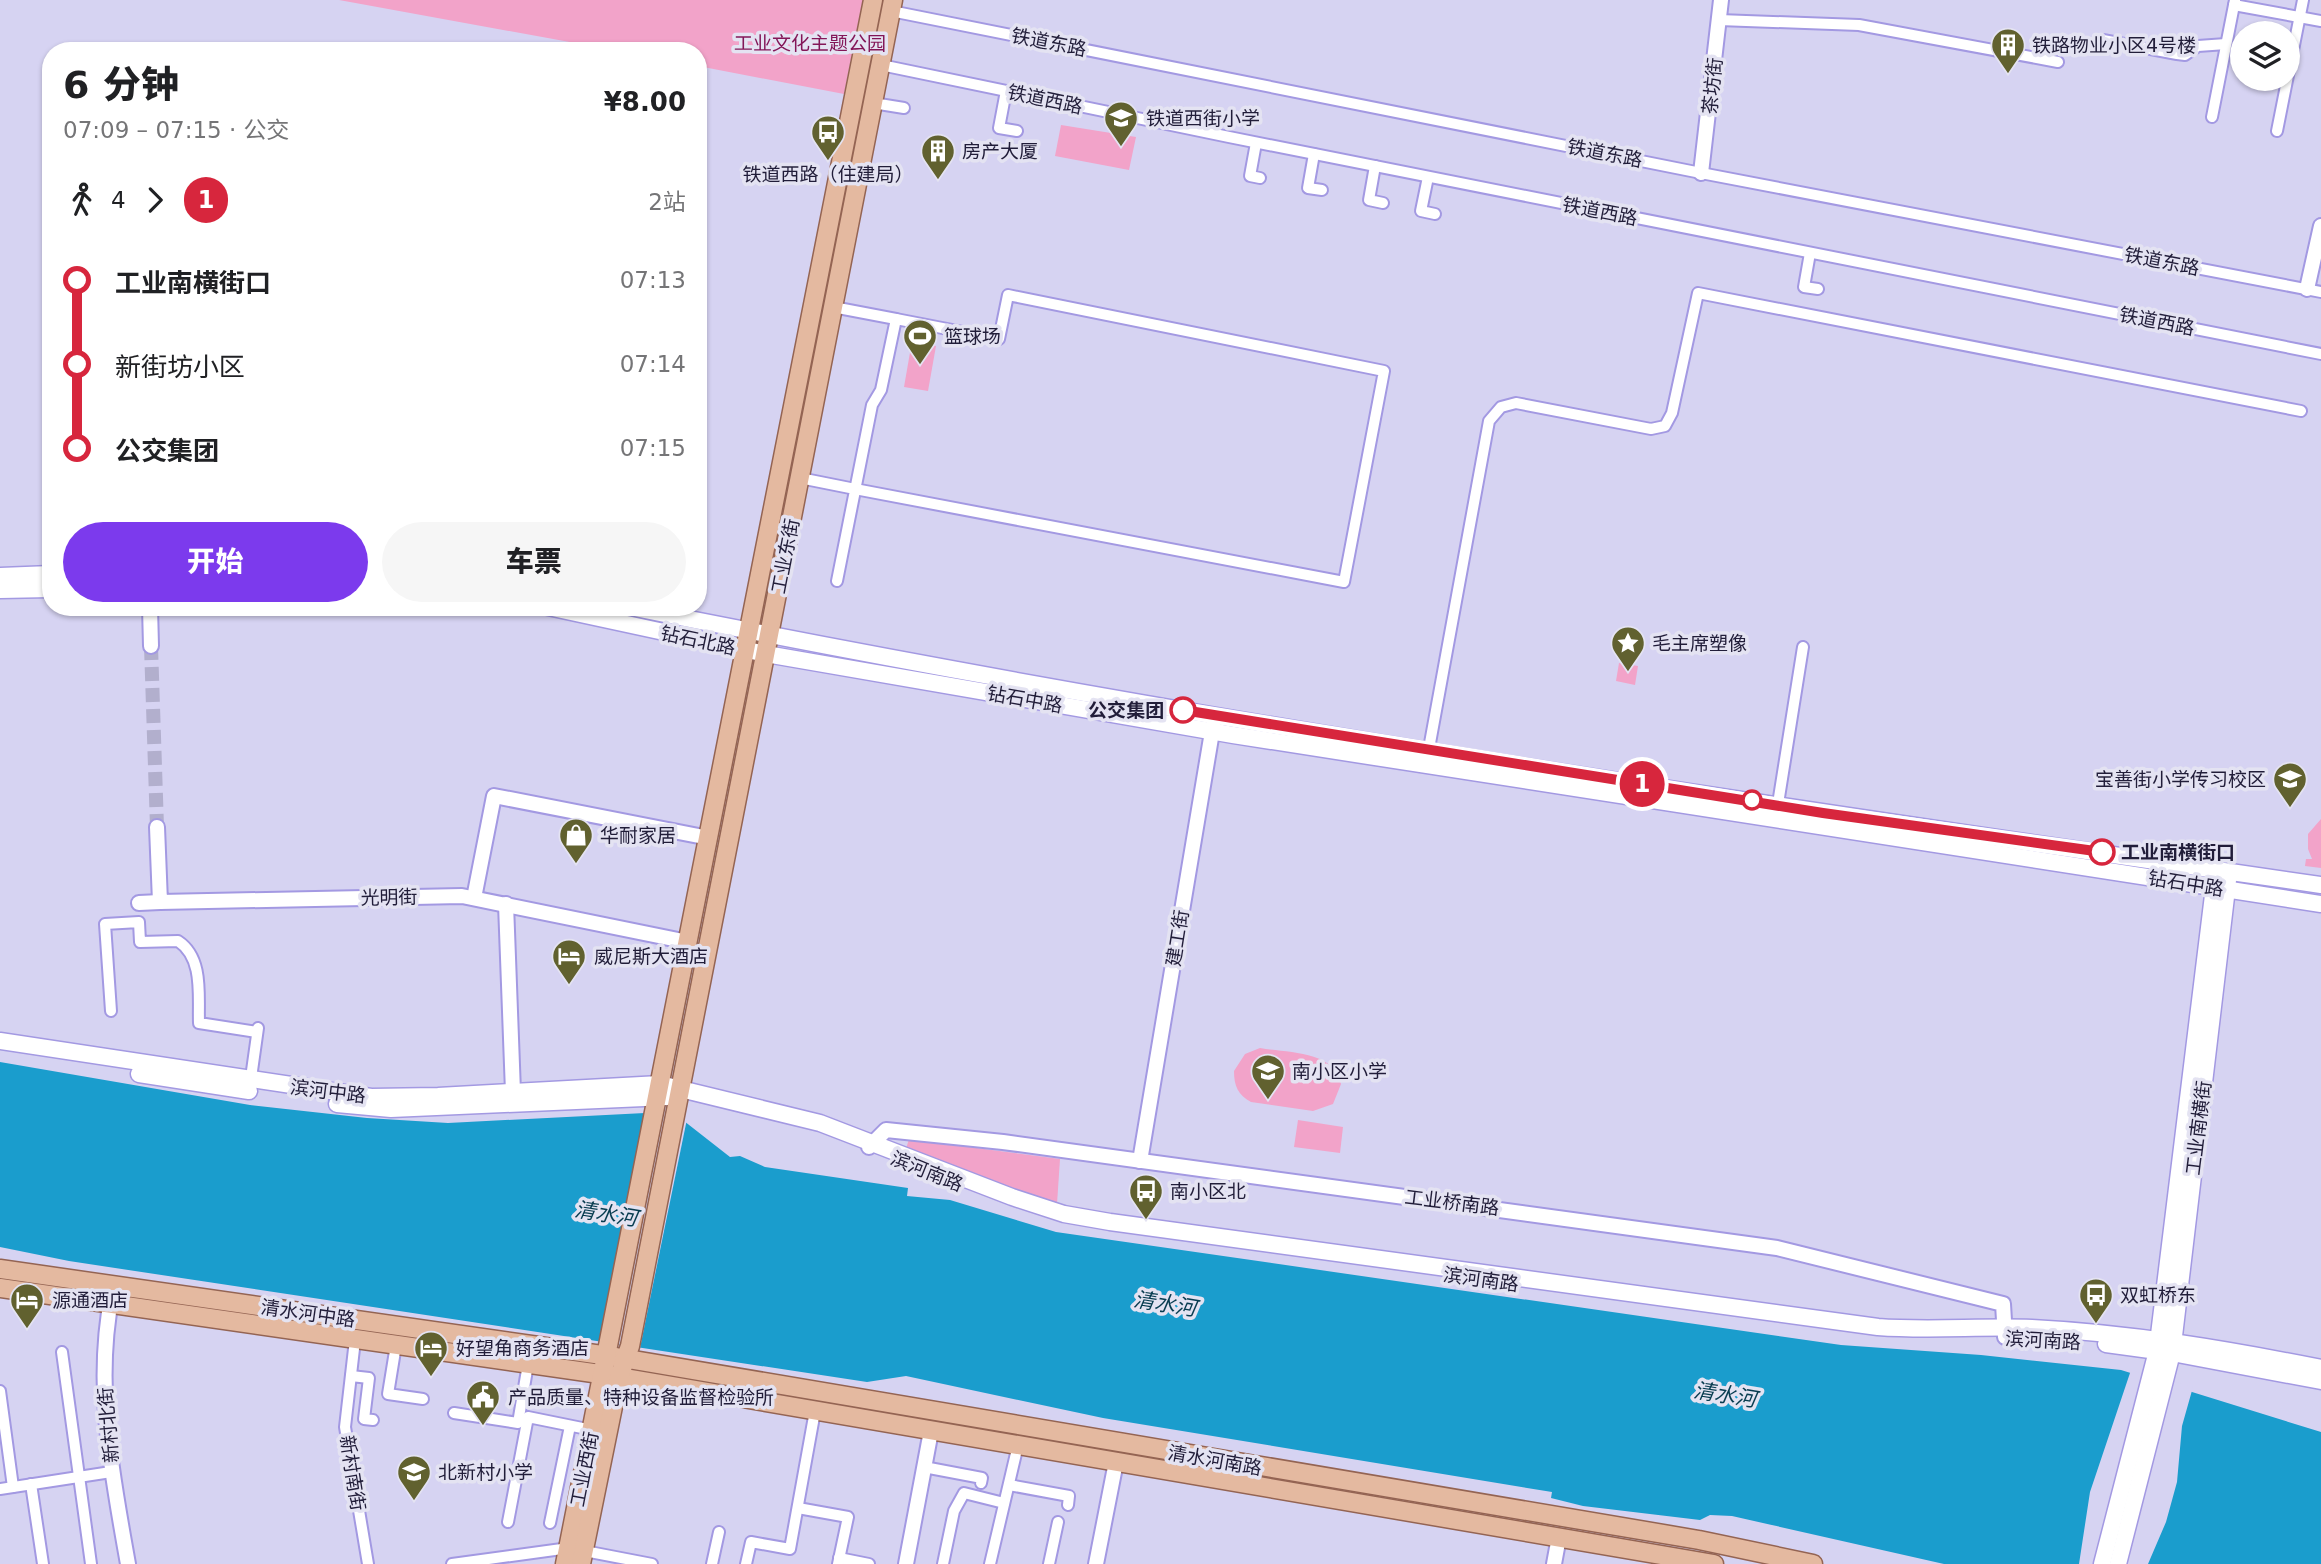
<!DOCTYPE html>
<html lang="zh">
<head>
<meta charset="utf-8">
<style>
	:root { --surface:#fff; --page:#f6f6f6; --text:#202124; --muted:#757577; --accent:#7c3aed }
	body { margin:0; font-family:"DejaVu Sans","Noto Sans SC",sans-serif; background:var(--page); color:var(--text); height:100vh; display:flex; flex-direction:column; font-size:26px; white-space:nowrap }
	* { box-sizing:border-box; margin:0 }
	p { font-size:23px; color:var(--muted) }
	.icon { flex:none; width:38px; height:38px; fill:none; stroke:currentColor; stroke-width:2; stroke-linecap:round; stroke-linejoin:round }
	.map { position:relative; flex:1; overflow:hidden }
	.drawer { position:absolute; left:42px; top:42px; width:665px; height:574px; display:flex; flex-direction:column; background:var(--surface); border-radius:28px; box-shadow:0 2px 5px #0004 }
	.drawer>* { flex:none }
	.badge { padding:0 14px; border-radius:23px; font-size:24px; line-height:46px }
	.fabs { position:absolute; left:2230px; top:21px; display:grid; gap:14px }
	.fabs a { display:grid; place-items:center; width:70px; height:70px; border-radius:50%; background:var(--surface); box-shadow:0 2px 5px #0004; font-size:35px }
	.map>.badge { position:absolute; translate:-50% -50%; box-shadow:0 0 0 4px #fff }
	.legs { display:flex; align-items:center; gap:10px; height:77px; padding:0 21px; font-size:23px }
	.legs p { margin-inline-start:auto }
	.headline { display:flex; align-items:center; justify-content:space-between; height:119px; padding:0 21px }
	h1 { font-size:38px; font-weight:800; line-height:52px }
	.primary-button { display:flex; gap:14px; margin-top:auto; padding:14px 21px }
	.primary-button a { flex:1; height:80px; border-radius:42px; background:var(--accent); color:#fff; font-size:28px; font-weight:800; line-height:80px; text-align:center }
	.primary-button a+a { background:var(--page); color:var(--text) }
	ul { padding:0 21px; list-style:none }
	li { display:flex; align-items:center; gap:24px; height:84px; font-size:26px }
	li i { display:grid; place-items:center; width:10px; height:100%; margin:0 9px; background:currentColor }
	li i::after { content:''; width:18px; height:18px; margin:-9px; border:5px solid; border-radius:50%; background:var(--surface) }
	li p { margin-inline-start:auto }
	li:first-child i { background:linear-gradient(#0000 50%,currentColor 0) }
	li:last-child i { background:linear-gradient(currentColor 50%,#0000 0) }
	.map>svg:first-child { display:block }
</style>
</head>
<body>
<div class="map">
<svg width="2321" height="1564" viewBox="0 0 2321 1564">
	<rect width="100%" height="100%" fill="#d6d3f2"/>
	<!-- green -->
	<g fill="#f2a3c9">
		<path d="M339,0H863L844,94L698,66V51H619Z"/>
		<path d="M1061,125L1136,137L1129,170L1055,156Z"/>
		<path d="M912,341L936,346L928,391L904,387Z"/>
		<path d="M1619,663L1638,666L1635,685L1616,681Z"/>
		<path d="M2321,819V868L2305,866L2306,859H2312L2308,849V834Z"/>
		<path d="M1260,1048C1288,1053 1334,1050 1341,1084L1333,1104L1313,1111L1251,1102C1238,1095 1234,1086 1234,1071L1245,1054Z"/>
		<path d="M1298,1120L1343,1127L1340,1153L1294,1147Z"/>
		<path d="M909,1139L1060,1159L1057,1204L906,1149Z"/>
	</g>
	<!-- water -->
	<path fill="#1a9dcd" d="M0,1062L250,1105L367,1118L448,1123L645,1113L684,1121L730,1157L740,1156L765,1167L908,1188L907,1196L950,1200L1056,1232L1841,1345L1981,1355L2121,1370L2321,1432V1564H1944L1732,1516L1710,1515L1700,1520L1583,1506L1551,1498L1552,1492L1103,1418L906,1376L867,1382L69,1261L0,1247Z"/>
	<!-- pier -->
	<g fill="#d6d3f2">
		<path d="M650,1110L687,1119L640,1348L602,1341Z"/>
		<path d="M2131,1370L2193,1387L2182,1426L2177,1482L2166,1522L2148,1564H2079L2090,1492Z"/>
	</g>
	<g fill="none" stroke-linecap="round" stroke-linejoin="round">
		<!-- tertiary-tunnel -->
		<path stroke="#b2afcd" stroke-width="14" stroke-dasharray="14 7" stroke-linecap="butt" d="M151,646L157,827"/>
		<!-- minor casing -->
		<g stroke="#a399e2" stroke-width="14">
			<g id="minor">
				<path d="M2234,5L2321,21"/>
				<path d="M891,11L1701,173L2321,292"/>
				<path d="M1719,20L1859,25L2058,62"/>
				<path d="M2103,40L2177,54L2185,55L2198,46L2226,44"/>
				<path d="M881,65L1229,137L2321,354"/>
				<path d="M1006,91L999,128L1017,131"/>
				<path d="M873,103L904,108"/>
				<path d="M2212,117L2235,0"/>
				<path d="M2277,131L2303,0"/>
				<path d="M1256,143L1250,176L1260,178"/>
				<path d="M1314,154L1308,188L1322,190"/>
				<path d="M1375,166L1369,200L1383,203"/>
				<path d="M1428,177L1421,211L1435,214"/>
				<path d="M1810,253L1804,287L1818,289"/>
				<path d="M833,307L896,319"/>
				<path d="M800,478L855,489L1344,582L1384,371L1008,295L999,339L896,319L881,390L872,405L837,581"/>
				<path d="M1428,754L1489,421L1501,407L1516,403L1651,429L1665,426L1672,413L1698,293L2301,411"/>
				<path d="M1777,810L1803,647"/>
				<path d="M111,1011L105,924L139,922L140,942L178,941C204,958 198,996 199,1023L257,1032"/>
				<path d="M250,1085L258,1028"/>
				<path d="M355,1340L345,1427L368,1564"/>
				<path d="M396,1345L388,1394L423,1399"/>
				<path d="M62,1352L91,1564"/>
				<path d="M351,1376L369,1378L364,1419L373,1420"/>
				<path d="M0,1391L13,1487"/>
				<path d="M454,1413L518,1423L528,1364"/>
				<path d="M924,1467L982,1478L981,1483"/>
				<path d="M31,1484L43,1564"/>
				<path d="M1009,1485L1069,1496L1068,1505"/>
				<path d="M0,1489L111,1472"/>
				<path d="M798,1508L848,1517L838,1564"/>
				<path d="M508,1522L528,1417L592,1430"/>
				<path d="M550,1523L570,1426"/>
				<path d="M839,1558L869,1564"/>
				<path d="M452,1564L569,1548L652,1564"/>
				<path d="M712,1564L719,1532"/>
				<path d="M746,1564L751,1542L790,1549L815,1411"/>
				<path d="M943,1564L954,1511L964,1493L1004,1503"/>
				<path d="M990,1564L1018,1445"/>
				<path d="M1049,1564L1058,1522"/>
			</g>
		</g>
		<!-- tertiary casing -->
		<g stroke="#a399e2" stroke-width="18">
			<g id="tertiary">
				<path d="M1701,173L1721,0"/>
				<path d="M2307,289L2321,226"/>
				<path d="M150,607L151,646"/>
				<path d="M157,827L160,902L462,896L688,942"/>
				<path d="M474,898L494,796L709,838"/>
				<path d="M139,903L160,902"/>
				<path d="M506,904L513,1092"/>
				<path d="M869,1147L886,1130L1003,1142L1777,1248L2003,1304L2005,1337"/>
				<path d="M1140,1161L1214,720"/>
				<path d="M112,1295C94,1386 112,1474 128,1564"/>
				<path d="M906,1564L931,1431"/>
				<path d="M1096,1564L1116,1462"/>
				<path d="M1554,1564L1559,1537"/>
			</g>
		</g>
		<!-- secondary casing -->
		<g stroke="#a399e2" stroke-width="19">
			<g id="secondary">
				<path d="M0,576L51,574"/>
				<path d="M0,590L51,589"/>
				<path d="M548,607L766,654L1233,735L2321,904"/>
				<path d="M630,607C1190,721 1756,804 2321,885"/>
				<path d="M0,1041L371,1097L438,1096L660,1084L820,1123L1012,1197L1064,1214L1110,1222L1878,1327C1929,1331 1980,1326 2032,1328C2130,1333 2225,1349 2321,1368"/>
				<path d="M139,1074L249,1091"/>
				<path d="M337,1104L391,1109L667,1097"/>
				<path d="M2106,1344L2172,1353L2321,1381"/>
				<path d="M2102,1564L2157,1351L2215,879"/>
				<path d="M2118,1564L2172,1353L2228,880"/>
			</g>
		</g>
		<!-- primary casing -->
		<g stroke="#946453" stroke-width="21">
			<g id="primary">
				<path d="M0,1269L616,1357L1699,1540L1813,1564"/>
				<path d="M0,1288L614,1376L1714,1564"/>
				<path d="M565,1564L873,0"/>
				<path d="M581,1564L619,1377L630,1346L893,0"/>
			</g>
		</g>
		<!-- minor -->
		<use href="#minor" stroke="#fff" stroke-width="10"/>
		<!-- tertiary -->
		<use href="#tertiary" stroke="#fff" stroke-width="14"/>
		<!-- secondary -->
		<use href="#secondary" stroke="#fff" stroke-width="16"/>
		<!-- primary -->
		<use href="#primary" stroke="#e4b9a0" stroke-width="18"/>
	</g>
	<g fill="none" stroke-linecap="round" stroke-linejoin="round">
		<!-- line-1 casing -->
		<g stroke="#fff" stroke-width="16">
			<path id="line-1" d="M1183,710L1823,813L2102,852"/>
		</g>
		<!-- line-1 -->
		<use href="#line-1" stroke="#d7263d" stroke-width="10"/>
	</g>
	<!-- icons -->
	<defs>
		<g id="building-pin" transform="scale(1.75)"><path d="M0 17L-7.5 6A9.5 9.5 0 1 1 7.5 6Z" fill="#61612f" stroke="#e4e3f2"/><path d="M-4-6H4V6H1V3H-1V6H-4ZM-2.5-4.3h1.7v1.8h-1.7ZM.8-4.3h1.7v1.8H.8ZM-2.5-1h1.7V.8h-1.7ZM.8-1h1.7V.8H.8Z" fill="#fff"/></g>
		<g id="school-pin" transform="scale(1.75)"><path d="M0 17L-7.5 6A9.5 9.5 0 1 1 7.5 6Z" fill="#61612f" stroke="#e4e3f2"/><path d="M0-5L7-2L0 1L-7-2ZM-4 1L0 2.5L4 1V4Q0 6-4 4Z" fill="#fff"/></g>
		<g id="bus-pin" transform="scale(1.75)"><path d="M0 17L-7.5 6A9.5 9.5 0 1 1 7.5 6Z" fill="#61612f" stroke="#e4e3f2"/><path d="M-5-6H5V4H4V6H2V4H-2V6H-4V4H-5ZM-3.5-4V0h7V-4ZM-3.5 1.2v1.5H-2V1.2ZM2 1.2v1.5H3.5V1.2Z" fill="#fff"/></g>
		<g id="stadium-pin" transform="scale(1.75)"><path d="M0 17L-7.5 6A9.5 9.5 0 1 1 7.5 6Z" fill="#61612f" stroke="#e4e3f2"/><path d="M0-5a6.5 5 0 1 0 0 10a6.5 5 0 1 0 0-10ZM-3.5-1.8h7v3.6h-7Z" fill="#fff"/></g>
		<g id="sight-pin" transform="scale(1.75)"><path d="M0 17L-7.5 6A9.5 9.5 0 1 1 7.5 6Z" fill="#61612f" stroke="#e4e3f2"/><path d="M0-6L1.8-2.2L6-1.7L2.9 1.2L3.7 5.4L0 3.3L-3.7 5.4L-2.9 1.2L-6-1.7L-1.8-2.2Z" fill="#fff"/></g>
		<g id="shop-pin" transform="scale(1.75)"><path d="M0 17L-7.5 6A9.5 9.5 0 1 1 7.5 6Z" fill="#61612f" stroke="#e4e3f2"/><path d="M-5-2.5h2.3a2.7 3.5 0 0 1 5.4 0H5L5.5 6h-11ZM-1.5-2.5h3a1.5 2.3 0 0 0-3 0Z" fill="#fff"/></g>
		<g id="hotel-pin" transform="scale(1.75)"><path d="M0 17L-7.5 6A9.5 9.5 0 1 1 7.5 6Z" fill="#61612f" stroke="#e4e3f2"/><path d="M-6-4.5h1.5V1H6V5H4.5V3h-9V5H-6ZM-4 0a1.8 1.8 0 1 1 3.6 0ZM.5 0V-2.5h3Q6-2.5 6 0Z" fill="#fff"/></g>
		<g id="civic-pin" transform="scale(1.75)"><path d="M0 17L-7.5 6A9.5 9.5 0 1 1 7.5 6Z" fill="#61612f" stroke="#e4e3f2"/><path d="M-.6-6.5H3V-4.5H.6V-3L4-1V1h2V6H-6V1h2V-1L-.6-3ZM-1.2 2.5V6h2.4V2.5Z" fill="#fff"/></g>
	</defs>
	<g fill-rule="evenodd">
		<use href="#building-pin" x="2008" y="45"/>
		<use href="#school-pin" x="1121" y="118"/>
		<use href="#bus-pin" x="828" y="132"/>
		<use href="#building-pin" x="938" y="151"/>
		<use href="#stadium-pin" x="920" y="336"/>
		<use href="#sight-pin" x="1628" y="643"/>
		<use href="#school-pin" x="2290" y="779"/>
		<use href="#shop-pin" x="576" y="835"/>
		<use href="#hotel-pin" x="569" y="956"/>
		<use href="#school-pin" x="1268" y="1071"/>
		<use href="#bus-pin" x="1146" y="1191"/>
		<use href="#bus-pin" x="2096" y="1295"/>
		<use href="#hotel-pin" x="27" y="1300"/>
		<use href="#hotel-pin" x="431" y="1348"/>
		<use href="#civic-pin" x="483" y="1397"/>
		<use href="#school-pin" x="414" y="1472"/>
	</g>
	<!-- markers -->
	<g fill="#fff" stroke="#d7263d" stroke-width="3.5">
		<circle cx="1183" cy="710" r="12"/>
		<circle cx="1752" cy="800" r="9"/>
		<circle cx="2102" cy="852" r="12"/>
	</g>
	<g text-anchor="middle" dominant-baseline="central" stroke-width="7" stroke-linejoin="round" paint-order="stroke">
		<!-- street labels -->
		<g font-size="19" fill="#211d39" stroke="#e4e3f2">
			<text transform="translate(1049 42) rotate(11)">铁道东路</text>
			<text transform="translate(1712 86) rotate(-84)">茶坊街</text>
			<text transform="translate(1045 99) rotate(12)">铁道西路</text>
			<text transform="translate(1605 153) rotate(11)">铁道东路</text>
			<text transform="translate(1600 211) rotate(11)">铁道西路</text>
			<text transform="translate(2162 261) rotate(11)">铁道东路</text>
			<text transform="translate(2157 321) rotate(11)">铁道西路</text>
			<text transform="translate(785 556) rotate(-79)">工业东街</text>
			<text transform="translate(698 640) rotate(12)">钻石北路</text>
			<text transform="translate(1025 699) rotate(10)">钻石中路</text>
			<text transform="translate(2186 883) rotate(9)">钻石中路</text>
			<text transform="translate(389 897) rotate(-1)">光明街</text>
			<text transform="translate(1177 938) rotate(-81)">建工街</text>
			<text transform="translate(328 1091) rotate(7)">滨河中路</text>
			<text transform="translate(2198 1128) rotate(-83)">工业南横街</text>
			<text transform="translate(927 1171) rotate(22)">滨河南路</text>
			<text transform="translate(1452 1202) rotate(7)">工业桥南路</text>
			<text transform="translate(1481 1279) rotate(8)">滨河南路</text>
			<text transform="translate(308 1313) rotate(8)">清水河中路</text>
			<text transform="translate(2043 1340) rotate(3)">滨河南路</text>
			<text transform="translate(108 1425) rotate(-95)">新村北街</text>
			<text transform="translate(1215 1460) rotate(10)">清水河南路</text>
			<text transform="translate(584 1469) rotate(-79)">工业西街</text>
			<text transform="translate(353 1473) rotate(81)">新村南街</text>
		</g>
		<!-- park labels -->
		<g font-size="19" fill="#831658" stroke="#e4e3f2">
			<text x="810" y="43">工业文化主题公园</text>
		</g>
		<!-- poi labels -->
		<g font-size="19" fill="#211d39" stroke="#e4e3f2" text-anchor="start">
			<text x="2032" y="45">铁路物业小区4号楼</text>
			<text x="1146" y="118">铁道西街小学</text>
			<text x="962" y="151">房产大厦</text>
			<text x="828" y="174" text-anchor="middle">铁道西路（住建局）</text>
			<text x="944" y="336">篮球场</text>
			<text x="1652" y="643">毛主席塑像</text>
			<text x="2266" y="779" text-anchor="end">宝善街小学传习校区</text>
			<text x="600" y="835">华耐家居</text>
			<text x="594" y="956">威尼斯大酒店</text>
			<text x="1292" y="1071">南小区小学</text>
			<text x="1170" y="1191">南小区北</text>
			<text x="2120" y="1295">双虹桥东</text>
			<text x="52" y="1300">源通酒店</text>
			<text x="456" y="1348">好望角商务酒店</text>
			<text x="508" y="1397">产品质量、特种设备监督检验所</text>
			<text x="438" y="1472">北新村小学</text>
		</g>
		<!-- stop labels -->
		<g font-size="19" font-weight="bold" fill="#211d39" stroke="#e4e3f2" text-anchor="end">
			<text x="1164" y="710">公交集团</text>
			<text x="2121" y="852" text-anchor="start">工业南横街口</text>
		</g>
		<!-- water labels -->
		<g font-size="21" font-style="italic" fill="#083c50" stroke="#e4e3f2">
			<text transform="translate(606 1214) rotate(9)">清水河</text>
			<text transform="translate(1165 1304) rotate(9)">清水河</text>
			<text transform="translate(1725 1395) rotate(9)">清水河</text>
		</g>
	</g>
</svg>
<div class="fabs">
<a><svg class="icon" aria-label="layers" viewBox="0 0 24 24"><path d="M12 4l9 5-9 5-9-5zM3 14l9 5 9-5"/></svg></a>
</div>
<b class="badge" style="left:1642px;top:784px;background:#d7263d;color:#fff">1</b>
<section class="drawer">
<div class="headline"><div><h1>6 分钟</h1><p>07:09 – 07:15 · 公交</p></div><b>¥8.00</b></div>
<div class="legs"><svg class="icon" aria-label="walk" viewBox="0 0 24 24"><circle cx="13" cy="4" r="2"/><path d="M13 8l-2 6 4 7M11 14l-3 7M7 12l3-4h3l4 4"/></svg>4<svg class="icon" aria-label="forward" viewBox="0 0 24 24"><path d="M9 5l7 7-7 7"/></svg><b class="badge" style="background:#d7263d;color:#fff">1</b><p>2站</p></div>
<ul>
<li><i style="color:#d7263d"></i><b>工业南横街口</b><p>07:13</p></li>
<li><i style="color:#d7263d"></i><span>新街坊小区</span><p>07:14</p></li>
<li><i style="color:#d7263d"></i><b>公交集团</b><p>07:15</p></li>
</ul>
<div class="primary-button"><a>开始</a><a>车票</a></div>
</section>
</div>
</body>
</html>
